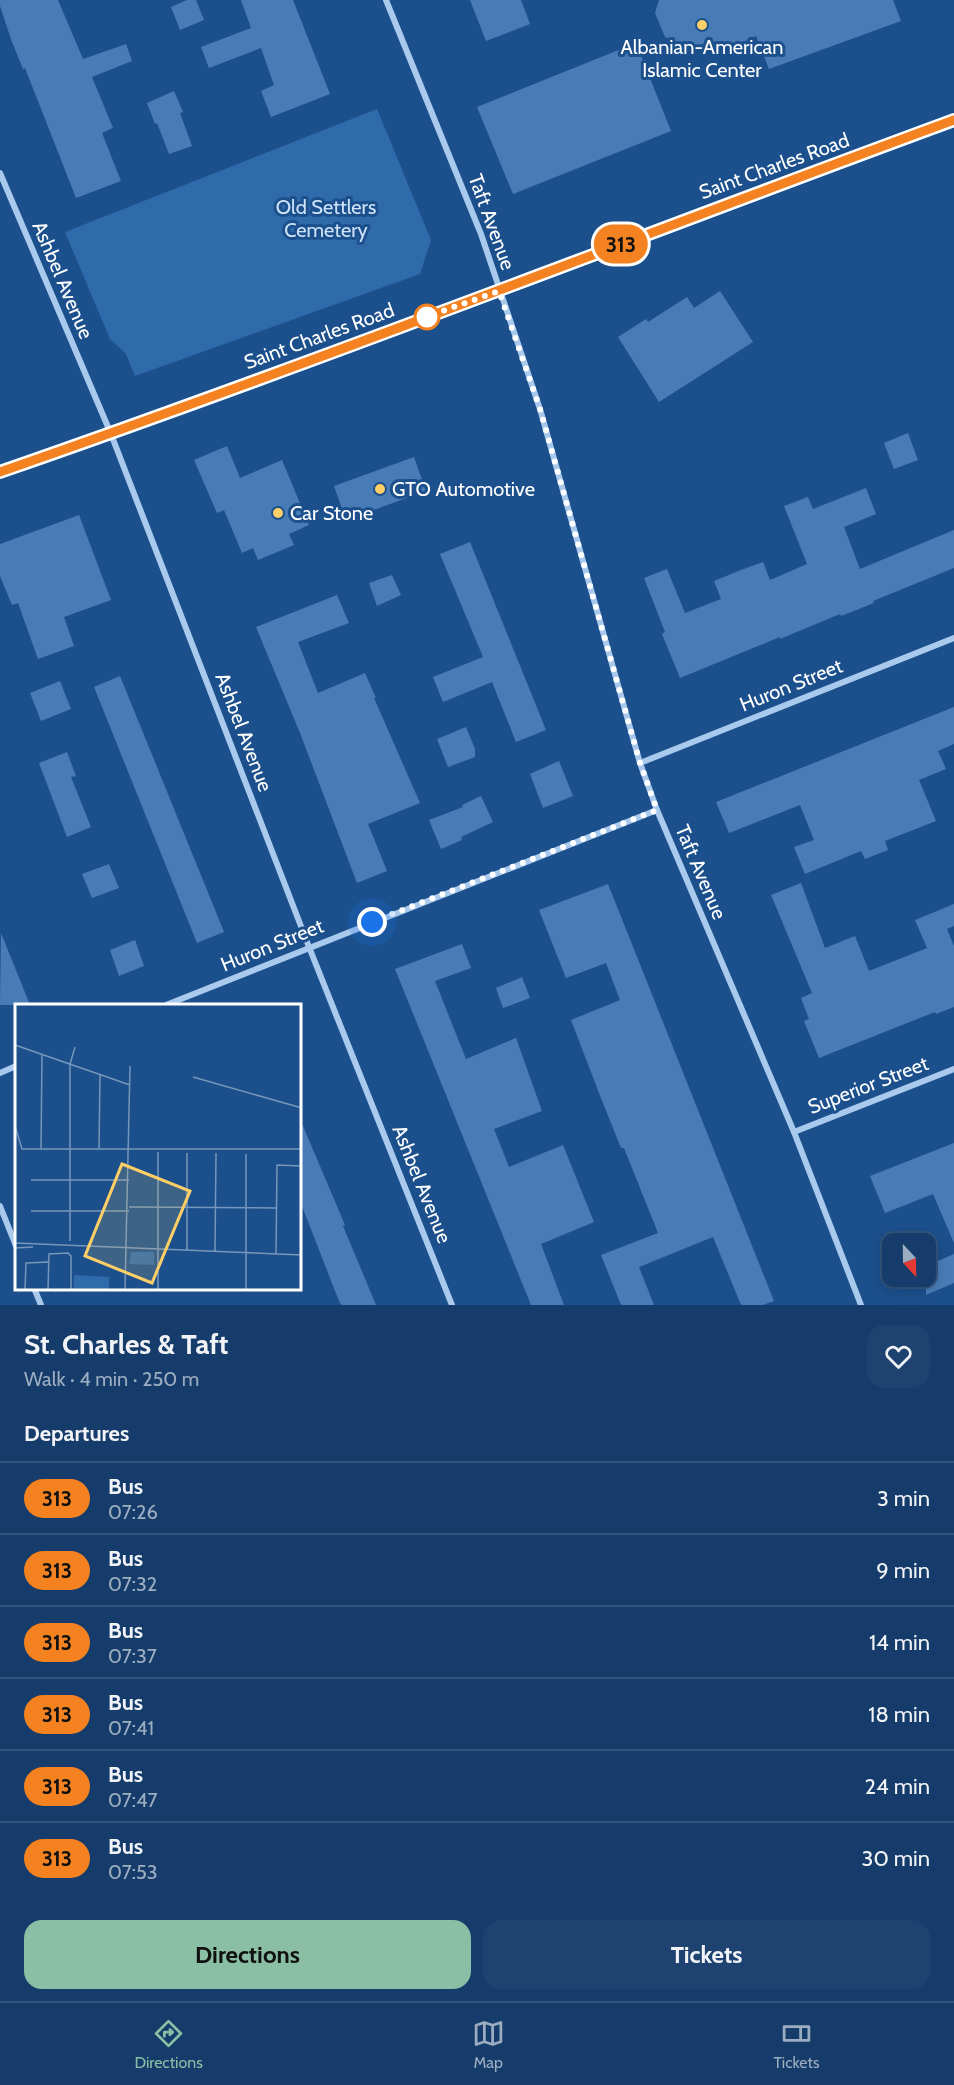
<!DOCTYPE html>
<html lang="en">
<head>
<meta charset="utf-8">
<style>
	:root { --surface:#153c6a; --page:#1e4370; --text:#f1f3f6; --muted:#9dadc1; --line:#34567e; --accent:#8abfa5 }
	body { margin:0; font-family:Cabin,sans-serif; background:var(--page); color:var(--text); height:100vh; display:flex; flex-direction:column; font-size:22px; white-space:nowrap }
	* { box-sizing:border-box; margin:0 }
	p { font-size:20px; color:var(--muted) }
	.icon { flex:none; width:33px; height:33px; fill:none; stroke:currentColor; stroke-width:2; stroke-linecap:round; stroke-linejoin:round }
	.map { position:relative; height:1305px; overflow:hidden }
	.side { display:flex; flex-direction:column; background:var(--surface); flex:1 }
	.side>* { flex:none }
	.badge { padding:0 12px; border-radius:20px; font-size:21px; line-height:39px }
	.needle { width:39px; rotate:158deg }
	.tools { position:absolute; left:882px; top:1233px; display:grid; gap:12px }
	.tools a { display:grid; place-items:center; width:54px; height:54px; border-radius:12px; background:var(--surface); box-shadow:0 3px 15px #0003,0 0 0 2px var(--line); font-size:30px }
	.you { position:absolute; width:30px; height:30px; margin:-15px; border:4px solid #fff; border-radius:50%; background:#1a73e8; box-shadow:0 0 0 9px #1a73e833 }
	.map>.badge { position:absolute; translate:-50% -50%; box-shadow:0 0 0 3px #fff }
	h2 { padding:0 24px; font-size:22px; line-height:54px }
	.round { display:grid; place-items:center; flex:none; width:63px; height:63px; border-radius:18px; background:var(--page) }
	.headline { display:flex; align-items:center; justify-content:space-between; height:102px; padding:0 24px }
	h1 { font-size:28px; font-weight:800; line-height:45px }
	.action { display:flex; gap:12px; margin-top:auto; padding:12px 24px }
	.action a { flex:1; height:69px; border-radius:18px; background:var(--accent); color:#111; font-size:24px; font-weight:800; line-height:69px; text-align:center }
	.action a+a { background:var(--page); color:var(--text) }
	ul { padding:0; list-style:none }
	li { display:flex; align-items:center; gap:18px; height:72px; padding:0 24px; border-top:2px solid var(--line) }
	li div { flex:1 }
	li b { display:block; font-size:22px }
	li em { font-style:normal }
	li .badge { min-width:66px; font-weight:700; text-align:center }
	.tabs { display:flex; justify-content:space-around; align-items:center; height:84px; border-top:2px solid var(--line); background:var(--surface); font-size:16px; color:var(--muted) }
	.tabs a { display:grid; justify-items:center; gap:3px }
	.tabs .current { color:var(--accent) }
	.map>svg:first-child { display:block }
</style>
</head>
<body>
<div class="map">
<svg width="954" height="1305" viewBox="0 0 954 1305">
	<rect width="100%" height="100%" fill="#1c508d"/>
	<!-- green -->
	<path fill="#2f6aab" d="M377,109L431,240L420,274L135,376L126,354L110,339L65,232Z"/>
	<!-- building -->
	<g fill="#497cb7">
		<path d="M0,0H58L83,59L126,44L132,61L92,77L113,128L102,133L121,181L76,198L25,68L23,69L12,42L0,6Z"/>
		<path d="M187,0H196L204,20L180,30L171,7Z"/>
		<path d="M241,0H293L330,94L271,117L261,91L274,85L261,48L209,68L201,47L251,28Z"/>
		<path d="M470,0H521L530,24L486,41Z"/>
		<path d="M659,0H893L901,21L769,69L756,36L716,56L698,48L696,50L665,37L655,13Z"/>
		<path d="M636,43L671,131L513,194L477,107Z"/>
		<path d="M174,91L183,112L180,113L192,146L169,154L157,123L155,124L147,103Z"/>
		<path d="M720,291L753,342L659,402L618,337L646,319L648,322L687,297L694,308Z"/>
		<path d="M908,433L918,460L894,469L884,443Z"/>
		<path d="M227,446L240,478L282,460L309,525L289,534L294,545L258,560L253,548L242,553L224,510L217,513L194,460Z"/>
		<path d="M414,457L426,491L346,520L334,486Z"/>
		<path d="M866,488L876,514L844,527L860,569L954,530V568L873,601L874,603L841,616L840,614L780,639V637L680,678L662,634L665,632L644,578L667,569L685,613L721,599L714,581L741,570L763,562L770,580L807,564L784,506L808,497L813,509Z"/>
		<path d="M79,515L111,600L64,617L74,646L38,659L18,603L12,605L0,576V544Z"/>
		<path d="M470,542L546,730L516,742L492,682L443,702L433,677L483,657L440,554Z"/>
		<path d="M392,575L401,595L377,606L369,583Z"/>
		<path d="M337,595L349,623L298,642L318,693L365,673L376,698H374L420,803L368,824L387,871L357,883L300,733L256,627Z"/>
		<path d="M120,676L224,932L197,943L94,687Z"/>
		<path d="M60,681L71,709L41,721L30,693Z"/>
		<path d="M954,707V744L938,751L946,769L919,780L936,821L885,841L888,850L865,859L861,851L805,874L794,847L814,840L800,805L729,833L716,802Z"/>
		<path d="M466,727L475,749V757L448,767L437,739Z"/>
		<path d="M67,752L76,776L71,777L91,827L67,837L39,763Z"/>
		<path d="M559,761L573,796L543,808L530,774Z"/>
		<path d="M481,796L493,822L461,837L462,840L441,849L429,820L463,807L462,805Z"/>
		<path d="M109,864L119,888L92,898L82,874Z"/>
		<path d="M801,883L825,948L855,936L869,971L927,948L915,920L954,904V926L947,929L954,946V1007L936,1014L935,1012L819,1058L804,1021L809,1019L801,998L812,993L771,895Z"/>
		<path d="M608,884L774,1301L763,1305H741L713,1237L639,1267L654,1305H621L601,1255L658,1233L624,1148H621L599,1093L571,1020L620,1000L606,963L566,978L539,910Z"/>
		<path d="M1,933L30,1005H0Z"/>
		<path d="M135,940L144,966L119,976L110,950Z"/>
		<path d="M462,944L471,968L435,981L466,1059L516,1038L542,1111L494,1129L509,1167L563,1145L594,1222L541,1244L564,1305H531L395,969Z"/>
		<path d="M522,977L530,998L503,1008L496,988Z"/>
		<path d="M300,1119L345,1225L343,1226L376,1305H341L335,1291L300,1201Z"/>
		<path d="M954,1143V1243L933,1194L885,1213L870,1176Z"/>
		<path d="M954,1254V1283L926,1295V1266Z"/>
	</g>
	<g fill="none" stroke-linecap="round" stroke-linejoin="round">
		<!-- street -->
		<g stroke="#a9c9ed" stroke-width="6">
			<path d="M386,0L481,234L540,409L640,763L657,810L794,1132L861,1305"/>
			<path d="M0,173L111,434L309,947L452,1305"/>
			<path d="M640,763L954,638"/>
			<path d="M166,1005L657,810"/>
			<path d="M0,1073L16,1066"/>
			<path d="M794,1132L954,1069"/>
			<path d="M0,1206L16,1246"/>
			<path d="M34,1288L41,1305"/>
		</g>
		<!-- secondary -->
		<path stroke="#d5e6fa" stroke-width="12" d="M0,472C320,361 636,238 954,120"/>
	</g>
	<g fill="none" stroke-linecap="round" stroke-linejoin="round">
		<!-- line casing -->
		<g stroke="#fff" stroke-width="14">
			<path id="line" d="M0,472C320,361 636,237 954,120"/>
		</g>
		<!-- line -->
		<use href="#line" stroke="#f58220" stroke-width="9"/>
		<!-- walk -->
		<path stroke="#fff" stroke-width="6" stroke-dasharray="0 10.8" d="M372,922L657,810L640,763L540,409L499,291L420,319L427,317"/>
	</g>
	<!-- markers -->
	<g fill="#fdcf66" stroke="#1c508d" stroke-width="2">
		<circle cx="702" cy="25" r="6"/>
		<circle cx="380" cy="489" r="6"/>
		<circle cx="278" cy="513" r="6"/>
	</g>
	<circle fill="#fff" stroke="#f58220" stroke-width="3" cx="427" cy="317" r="12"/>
	<g text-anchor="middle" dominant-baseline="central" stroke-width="6" stroke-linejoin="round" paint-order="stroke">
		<!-- poi labels -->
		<g font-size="20" fill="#fff" stroke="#1c508d" text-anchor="start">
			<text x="702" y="47" text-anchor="middle">Albanian-American<tspan x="702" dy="23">Islamic Center</tspan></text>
			<text x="392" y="489">GTO Automotive</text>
			<text x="290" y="513">Car Stone</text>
		</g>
		<!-- street labels -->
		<g font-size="20" fill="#fff" stroke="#1c508d">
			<text transform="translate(774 166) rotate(-20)">Saint Charles Road</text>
			<text transform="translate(492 222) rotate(70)">Taft Avenue</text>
			<text transform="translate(63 280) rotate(67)">Ashbel Avenue</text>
			<text transform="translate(319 336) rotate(-20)">Saint Charles Road</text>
			<text transform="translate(791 685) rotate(-22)">Huron Street</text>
			<text transform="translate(244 732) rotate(69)">Ashbel Avenue</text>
			<text transform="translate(701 872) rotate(67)">Taft Avenue</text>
			<text transform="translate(272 945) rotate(-22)">Huron Street</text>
			<text transform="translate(868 1085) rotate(-21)">Superior Street</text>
			<text transform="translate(422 1184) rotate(68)">Ashbel Avenue</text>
		</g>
		<!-- park labels -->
		<g font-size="20" fill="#cee3f9" stroke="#1c508d">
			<text x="326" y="207">Old Settlers<tspan x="326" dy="23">Cemetery</tspan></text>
		</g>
	</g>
	<!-- overview -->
	<g transform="translate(15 1004)">
		<rect width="286" height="286" fill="#1c508d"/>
		<path d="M116,248H139V261L114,260ZM59,271L94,273V286H59Z" fill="#2f6aab"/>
		<path fill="none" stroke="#7796bb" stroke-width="1.5" d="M0,41L115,81M178,73L287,104M0,122L7,145H287M26,145L27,50M84,145L85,71M172,149V246M231,150V286M16,176H114M0,185V220M114,203L261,204M16,207H114M55,237V60L60,43M0,239L287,251M0,244L18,243M200,247L201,149M261,250L262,161L287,162M10,286L11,259L33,258M33,286L34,250L53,249L56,252V286M110,286L115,62M143,286V148"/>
		<path fill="#fdcf66" fill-opacity="0.15" stroke="#fdcf66" stroke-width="3" d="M107,160L175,187L137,279L70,252Z"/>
		<rect width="286" height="286" fill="none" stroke="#fff" stroke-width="3"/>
	</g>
</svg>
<div class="tools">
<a><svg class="needle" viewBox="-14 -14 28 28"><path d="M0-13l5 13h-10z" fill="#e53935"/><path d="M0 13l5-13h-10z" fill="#9dadc1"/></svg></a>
</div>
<div class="you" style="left:372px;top:922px"></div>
<b class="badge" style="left:621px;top:244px;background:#f58220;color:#111">313</b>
</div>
<section class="side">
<div class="headline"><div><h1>St. Charles &amp; Taft</h1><p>Walk · 4 min · 250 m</p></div><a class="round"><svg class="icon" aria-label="heart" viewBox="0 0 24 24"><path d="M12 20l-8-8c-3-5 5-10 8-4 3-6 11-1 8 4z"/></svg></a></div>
<h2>Departures</h2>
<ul>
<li><span class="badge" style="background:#f58220;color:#111">313</span><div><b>Bus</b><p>07:26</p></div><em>3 min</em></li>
<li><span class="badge" style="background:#f58220;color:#111">313</span><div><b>Bus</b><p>07:32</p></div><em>9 min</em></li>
<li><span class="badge" style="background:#f58220;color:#111">313</span><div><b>Bus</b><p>07:37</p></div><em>14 min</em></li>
<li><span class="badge" style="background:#f58220;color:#111">313</span><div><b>Bus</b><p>07:41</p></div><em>18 min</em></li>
<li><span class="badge" style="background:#f58220;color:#111">313</span><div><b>Bus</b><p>07:47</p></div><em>24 min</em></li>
<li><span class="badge" style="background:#f58220;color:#111">313</span><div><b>Bus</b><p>07:53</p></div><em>30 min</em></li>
</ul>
<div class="action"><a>Directions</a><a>Tickets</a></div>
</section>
<nav class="tabs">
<a class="current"><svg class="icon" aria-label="directions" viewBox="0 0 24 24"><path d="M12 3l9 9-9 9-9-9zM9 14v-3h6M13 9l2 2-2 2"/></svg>Directions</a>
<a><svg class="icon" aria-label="map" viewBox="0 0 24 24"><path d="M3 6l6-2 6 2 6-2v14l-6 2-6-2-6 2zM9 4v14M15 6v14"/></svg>Map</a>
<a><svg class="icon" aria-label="tickets" viewBox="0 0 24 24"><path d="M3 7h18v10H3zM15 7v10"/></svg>Tickets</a>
</nav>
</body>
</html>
